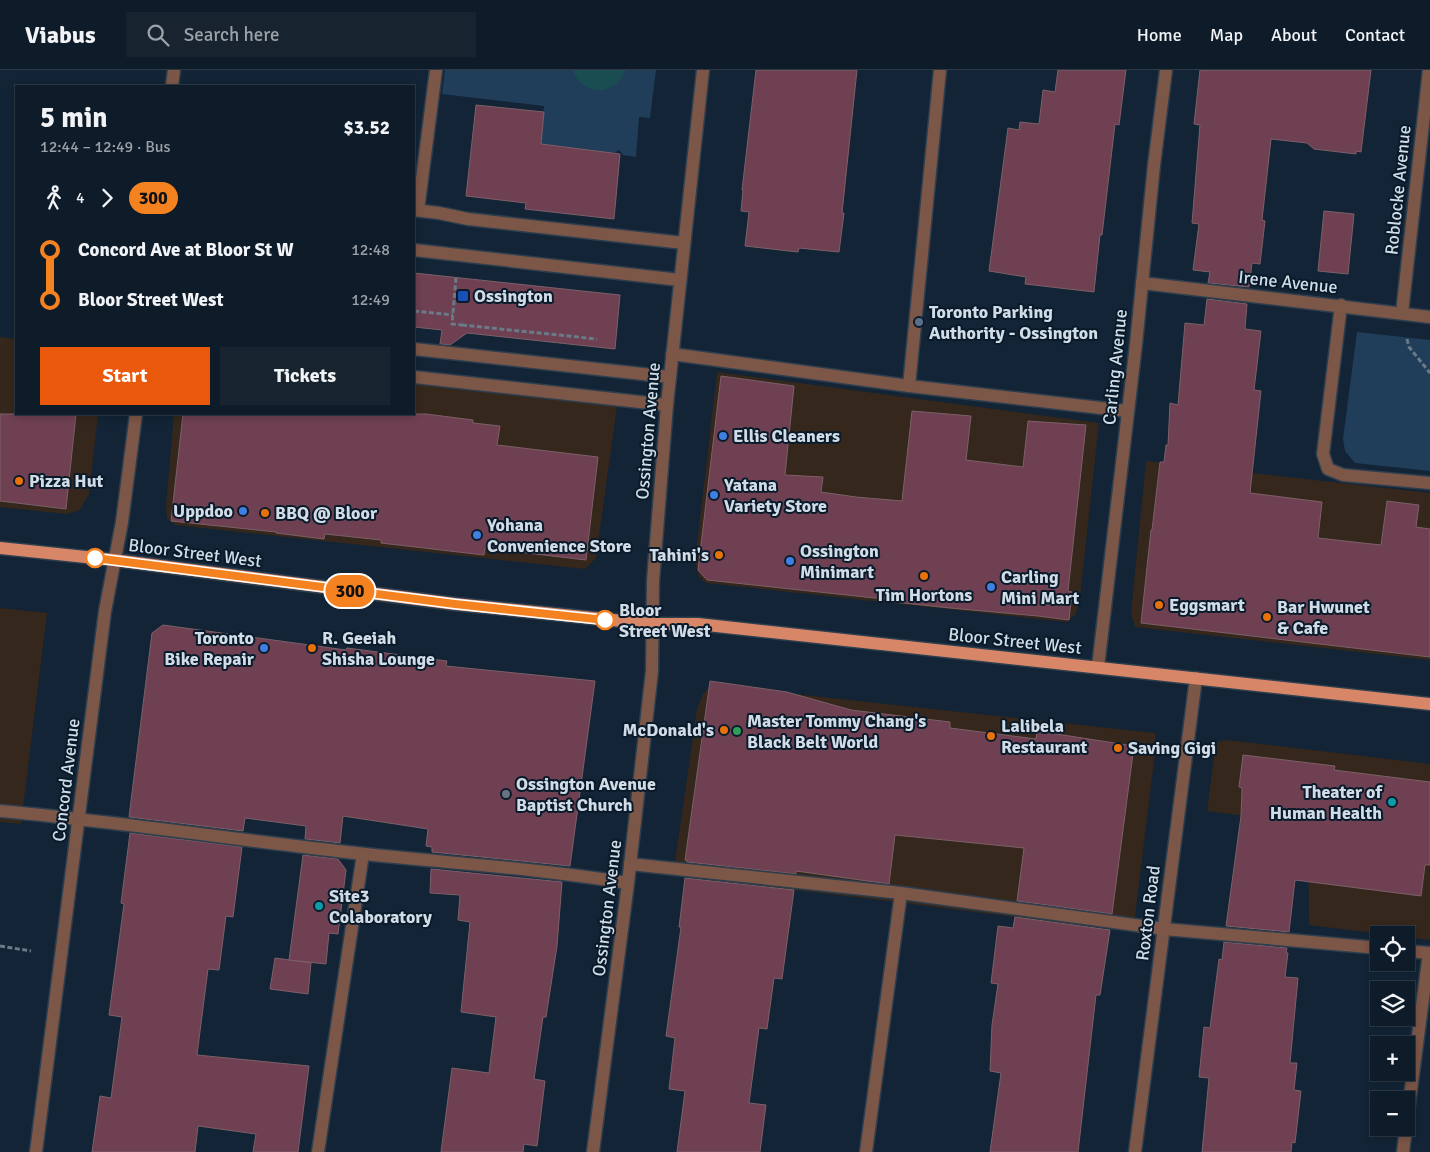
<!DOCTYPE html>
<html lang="en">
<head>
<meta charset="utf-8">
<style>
	:root { --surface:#0e1b28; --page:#172430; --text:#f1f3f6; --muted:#9ba1a8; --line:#2e3945; --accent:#ea580c }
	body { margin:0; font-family:Signika,sans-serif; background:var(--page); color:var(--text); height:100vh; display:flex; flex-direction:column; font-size:19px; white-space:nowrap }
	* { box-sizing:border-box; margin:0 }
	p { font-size:16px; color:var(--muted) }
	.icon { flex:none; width:28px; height:28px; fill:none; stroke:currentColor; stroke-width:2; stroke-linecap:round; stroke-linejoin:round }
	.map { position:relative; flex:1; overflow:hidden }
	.drawer { position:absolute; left:15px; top:15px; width:400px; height:330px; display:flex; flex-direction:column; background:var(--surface); border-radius:0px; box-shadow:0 2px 8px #0003,0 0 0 1px var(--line) }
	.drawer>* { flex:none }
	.badge { padding:0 10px; border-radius:16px; font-size:18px; line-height:32px }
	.tools { position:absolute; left:1370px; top:856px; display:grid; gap:10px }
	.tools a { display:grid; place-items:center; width:45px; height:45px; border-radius:0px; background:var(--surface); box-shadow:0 2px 8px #0003,0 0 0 1px var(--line); font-size:25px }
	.map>.badge { position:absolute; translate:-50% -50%; box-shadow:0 0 0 2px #fff }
	.legs { display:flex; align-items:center; gap:8px; height:55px; padding:0 25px; font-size:16px }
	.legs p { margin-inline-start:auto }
	.head { display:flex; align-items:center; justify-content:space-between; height:85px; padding:0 25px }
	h1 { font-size:28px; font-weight:800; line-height:38px }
	.primary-button { display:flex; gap:10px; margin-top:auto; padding:10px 25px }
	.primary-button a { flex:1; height:58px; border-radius:0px; background:var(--accent); color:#fff; font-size:20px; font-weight:800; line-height:58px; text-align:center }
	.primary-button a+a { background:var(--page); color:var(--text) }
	ul { padding:0 25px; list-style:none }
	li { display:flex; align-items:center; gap:18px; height:50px; font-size:19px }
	li i { display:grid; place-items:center; width:8px; height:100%; margin:0 6px; background:currentColor }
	li i::after { content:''; width:12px; height:12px; margin:-6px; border:4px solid; border-radius:50%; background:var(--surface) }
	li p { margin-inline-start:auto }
	li:first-child i { background:linear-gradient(#0000 50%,currentColor 0) }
	li:last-child i { background:linear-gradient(currentColor 50%,#0000 0) }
	header { display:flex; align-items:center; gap:30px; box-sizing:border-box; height:70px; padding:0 25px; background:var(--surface); border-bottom:1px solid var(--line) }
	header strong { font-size:24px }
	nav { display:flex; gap:28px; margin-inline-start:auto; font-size:18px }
	.search { width:350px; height:45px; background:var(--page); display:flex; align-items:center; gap:12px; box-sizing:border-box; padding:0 18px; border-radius:0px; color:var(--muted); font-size:19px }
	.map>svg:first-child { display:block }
</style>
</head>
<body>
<header>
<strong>Viabus</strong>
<div class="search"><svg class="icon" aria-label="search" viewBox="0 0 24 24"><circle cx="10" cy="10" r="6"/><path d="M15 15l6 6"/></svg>Search here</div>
<nav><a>Home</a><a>Map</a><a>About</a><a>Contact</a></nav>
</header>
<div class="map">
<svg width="1430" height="1082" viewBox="0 0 1430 1082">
	<rect width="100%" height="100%" fill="#122435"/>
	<!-- commercial -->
	<g fill="#35271b">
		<path d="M0,267L16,269V344H98L89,424L80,440L67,444L0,437Z"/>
		<path d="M414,301L619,322L596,488L585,499L175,455L167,448L166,435L174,344H414Z"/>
		<path d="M717,302L1099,353L1079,535L1075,545L1067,552L706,513L699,507L695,492Z"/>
		<path d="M1146,391L1430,423V590L1135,557L1131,543Z"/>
		<path d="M0,538L47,543L21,754L0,752Z"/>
		<path d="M711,615L1155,663L1156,675L1133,862L880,830L673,806L697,639L703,624Z"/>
		<path d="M1227,670L1430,694V870L1406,867V865H1391L1309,855L1308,754L1207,741L1216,672Z"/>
	</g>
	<!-- green -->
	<g fill="#203e5a">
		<path d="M445,0H656L650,48L639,47L636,87L623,85L619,80L614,83L541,74L544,36L442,24Z"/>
		<path d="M1357,262L1430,270V401L1355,393L1345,381L1343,369Z"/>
	</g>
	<!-- water -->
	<path fill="#194d51" d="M573,0H626C616,26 582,28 573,0Z"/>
	<!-- building -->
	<g fill="#6e4051" stroke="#7c6069">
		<path d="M756,0H857L842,143H844L839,182L799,178L798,182L745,176L749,142L741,141L743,120H742Z"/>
		<path d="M1058,0H1126L1119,55L1115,54L1102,165H1100L1094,222L1025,214L1026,207L989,201L1008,58L1019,60L1020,52L1039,54L1043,20L1055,22Z"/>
		<path d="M1200,0H1371L1361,82L1356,81V84L1314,79L1307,73L1271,69L1262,150L1265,151L1260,194L1252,193L1249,217L1208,213L1210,202L1193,200L1199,154L1192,153L1200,55L1194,54Z"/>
		<path d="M476,35L544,42L541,74L620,84L614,149L525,139L526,133L466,126Z"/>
		<path d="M1324,141L1354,144L1348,204L1318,201Z"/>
		<path d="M414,203L620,225L615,279L467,263L450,275L440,274L442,260L414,257Z"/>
		<path d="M1207,229L1247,234L1245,259L1261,261L1254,320L1261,321L1250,423L1322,432L1318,468L1381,475L1387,431L1419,435L1416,457L1430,459V587L1141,553L1151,460H1152L1160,392H1164L1166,375H1168L1170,333L1178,335L1185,253L1204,255Z"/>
		<path d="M721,306L794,316L785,405L823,407L821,422L856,427L902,431L912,341L971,346L966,390L1023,397L1028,351L1086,355L1068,521L1072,522L1069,550L1038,546L950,538L894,532L893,530L707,510L698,500Z"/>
		<path d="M0,344H76L66,439L0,431Z"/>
		<path d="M183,344H426L473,350V353L500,356L497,375L598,387L586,490L485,478L484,485L381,473V470L325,464L324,469L276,463V462L171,451Z"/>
		<path d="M163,555L346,580L347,578L447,591L446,596L595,611L570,796L432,782V777L426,776L428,759L343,746L340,773L305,769L306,756L245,748L243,761L129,747L152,563Z"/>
		<path d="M710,611L787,622L851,640L950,652V658L1036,669L1037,661L1134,676L1112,844L1017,831L1024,778L895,765L889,814L796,801V804L687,792V790H685Z"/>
		<path d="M1243,685L1335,696L1334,700L1430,712V795H1425L1421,826L1295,810L1289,862L1226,856L1241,746L1242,718L1239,717Z"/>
		<path d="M130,763L242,777L233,847L226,846L219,900L208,899L197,985L309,996L298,1082H253L256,1064L198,1056L195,1082H92L100,1026L111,1028L122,947L109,945L124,834L121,833Z"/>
		<path d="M303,785L338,789L346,800L338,864L329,863L326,894L289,890Z"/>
		<path d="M431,799L562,812L557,876L546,947H543L534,1009L545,1011L537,1076L524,1074L523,1082H441L452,998L489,1003L496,947L461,942L470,852L458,850L460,825L430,823Z"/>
		<path d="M685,808L794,820L782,909L774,908L767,959L759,958L749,1033L766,1035L760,1082H677L685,1021L669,1019L675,968L666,966L681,857H679Z"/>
		<path d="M1015,847L1110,860L1100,925H1096L1078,1082H990L1001,1003L990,1001L992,955L998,914L991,913L998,856L1013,858Z"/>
		<path d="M1224,872L1287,878L1286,883H1288L1285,907L1298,908L1290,993H1297L1294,1020L1301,1021L1295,1073L1292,1072L1291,1082H1202L1209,1008L1199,1007L1204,957L1210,958L1219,889L1222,890Z"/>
		<path d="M275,888L311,893L308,924L270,919Z"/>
	</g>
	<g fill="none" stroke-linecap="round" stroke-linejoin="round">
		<!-- service casing -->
		<g stroke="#2d3e4e" stroke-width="15">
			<g id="service">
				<path d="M414,140L439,143L468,149L684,173"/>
				<path d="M418,140L436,0"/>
				<path d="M414,180L680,210"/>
				<path d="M1341,235L1323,384L1328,399L1343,405L1430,413"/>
				<path d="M414,279L670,307"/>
				<path d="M672,284L909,316L1127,341"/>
				<path d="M414,307L667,335"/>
				<path d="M909,316L940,0"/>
				<path d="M0,741C122,752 243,771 365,784C452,793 541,799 628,813"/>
				<path d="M630,794L901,823L1164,859L1379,878"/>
				<path d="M1406,881L1430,883"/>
				<path d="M1406,1057L1429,883"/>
				<path d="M318,1082L363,784"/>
				<path d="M866,1082L901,823"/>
				<path d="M1403,1082L1406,1058"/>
			</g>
		</g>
		<!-- minor casing -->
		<g stroke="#2d3e4e" stroke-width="15">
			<g id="minor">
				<path d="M172,16L174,0"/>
				<path d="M1142,213L1430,247"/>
				<path d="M1402,243L1429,0"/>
				<path d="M1098,597L1136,274L1154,95L1166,0"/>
				<path d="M36,1082L105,541L122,452L136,344"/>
				<path d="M1135,1082L1196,608"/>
			</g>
		</g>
		<!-- tertiary casing -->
		<g stroke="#2d3e4e" stroke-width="15">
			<path id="tertiary" d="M593,1082L628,813L652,601L653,511L667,335L703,0"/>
		</g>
		<!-- primary casing -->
		<g stroke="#2d3e4e" stroke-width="15">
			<path id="primary" d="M0,478L114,490L455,534L652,554H698L1430,634"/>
		</g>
		<!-- path -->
		<g stroke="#6b7a88" stroke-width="3" stroke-dasharray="5 2.5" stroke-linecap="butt">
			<path d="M456,208L452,254L462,255V251"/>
			<path d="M414,241L453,245"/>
			<path d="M462,255L597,269"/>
			<path d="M1407,269L1409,277L1430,303"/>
			<path d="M0,876L31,881"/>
		</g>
		<!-- service -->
		<use href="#service" stroke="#7c5647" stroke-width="12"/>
		<!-- minor -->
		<use href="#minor" stroke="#7c5647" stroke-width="12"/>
		<!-- tertiary -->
		<use href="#tertiary" stroke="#7c5647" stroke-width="12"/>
		<!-- primary -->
		<use href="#primary" stroke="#d78768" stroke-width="12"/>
	</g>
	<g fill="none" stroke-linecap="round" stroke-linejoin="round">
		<!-- line-1 casing -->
		<g stroke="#fff" stroke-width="11">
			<path id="line-1" d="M95,488L455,534L605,550"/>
		</g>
		<!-- line-1 -->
		<use href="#line-1" stroke="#f58220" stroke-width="8"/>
	</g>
	<!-- markers -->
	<rect fill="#1a4fb4" stroke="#091b2b" stroke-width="2" x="457" y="220" width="12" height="12" rx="2.5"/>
	<circle fill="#5c6f8a" stroke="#091b2b" stroke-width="2" cx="919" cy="252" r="5"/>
	<g fill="#3f7fe0" stroke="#091b2b" stroke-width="2">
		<circle cx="723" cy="366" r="5"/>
		<circle cx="714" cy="425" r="5"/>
		<circle cx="243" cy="441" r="5"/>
		<circle cx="477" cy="465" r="5"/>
		<circle cx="790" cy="491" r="5"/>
		<circle cx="991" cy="517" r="5"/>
		<circle cx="264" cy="578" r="5"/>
	</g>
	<g fill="#e8710a" stroke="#091b2b" stroke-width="2">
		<circle cx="19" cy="411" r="5"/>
		<circle cx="265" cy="443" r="5"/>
		<circle cx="719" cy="485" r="5"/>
		<circle cx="924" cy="506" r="5"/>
		<circle cx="1159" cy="535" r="5"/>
		<circle cx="1267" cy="547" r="5"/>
		<circle cx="312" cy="578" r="5"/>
		<circle cx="724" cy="660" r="5"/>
		<circle cx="991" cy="666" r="5"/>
		<circle cx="1118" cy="678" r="5"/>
	</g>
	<g fill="#fff" stroke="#f58220" stroke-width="2.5">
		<circle cx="95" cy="488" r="9"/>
		<circle cx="605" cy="550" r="9"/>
	</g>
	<circle fill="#2e9e5b" stroke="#091b2b" stroke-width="2" cx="737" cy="661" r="5"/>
	<circle fill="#6b7280" stroke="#091b2b" stroke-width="2" cx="506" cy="724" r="5"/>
	<g fill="#0f9aa8" stroke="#091b2b" stroke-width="2">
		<circle cx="1392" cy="732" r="5"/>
		<circle cx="319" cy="836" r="5"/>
	</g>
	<g text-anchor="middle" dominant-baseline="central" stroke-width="4" stroke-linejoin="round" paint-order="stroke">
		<!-- street labels -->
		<g font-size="18" fill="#d1dce7" stroke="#091b2b">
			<text transform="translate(1398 120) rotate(-84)">Roblocke Avenue</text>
			<text transform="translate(1288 212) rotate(6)">Irene Avenue</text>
			<text transform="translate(1115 297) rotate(-84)">Carling Avenue</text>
			<text transform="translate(648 361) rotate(-85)">Ossington Avenue</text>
			<text transform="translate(195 483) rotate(7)">Bloor Street West</text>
			<text transform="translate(1015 571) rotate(6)">Bloor Street West</text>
			<text transform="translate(66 710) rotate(-83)">Concord Avenue</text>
			<text transform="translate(607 838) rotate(-83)">Ossington Avenue</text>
			<text transform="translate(1148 843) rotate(-83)">Roxton Road</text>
		</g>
		<!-- poi labels -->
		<g font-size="18" font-weight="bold" fill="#d1dce7" stroke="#091b2b" text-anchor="start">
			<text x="474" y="226">Ossington</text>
			<text x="929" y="242">Toronto Parking<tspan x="929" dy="21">Authority - Ossington</tspan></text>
			<text x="733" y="366">Ellis Cleaners</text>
			<text x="29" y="411">Pizza Hut</text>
			<text x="724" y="415">Yatana<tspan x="724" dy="21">Variety Store</tspan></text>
			<text x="233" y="441" text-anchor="end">Uppdoo</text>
			<text x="275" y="443">BBQ @ Bloor</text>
			<text x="487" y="455">Yohana<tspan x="487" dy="21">Convenience Store</tspan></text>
			<text x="800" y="481">Ossington<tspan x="800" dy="21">Minimart</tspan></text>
			<text x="709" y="485" text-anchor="end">Tahini's</text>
			<text x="1001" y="507">Carling<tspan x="1001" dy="21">Mini Mart</tspan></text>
			<text x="924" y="525" text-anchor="middle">Tim Hortons</text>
			<text x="1169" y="535">Eggsmart</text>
			<text x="1277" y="537">Bar Hwunet<tspan x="1277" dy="21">&amp; Cafe</tspan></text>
			<text x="254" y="568" text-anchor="end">Toronto<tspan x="254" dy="21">Bike Repair</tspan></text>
			<text x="322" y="568">R. Geeiah<tspan x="322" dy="21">Shisha Lounge</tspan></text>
			<text x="747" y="651">Master Tommy Chang's<tspan x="747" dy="21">Black Belt World</tspan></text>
			<text x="1001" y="656">Lalibela<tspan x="1001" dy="21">Restaurant</tspan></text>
			<text x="714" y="660" text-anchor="end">McDonald's</text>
			<text x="1128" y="678">Saving Gigi</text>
			<text x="516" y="714">Ossington Avenue<tspan x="516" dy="21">Baptist Church</tspan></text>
			<text x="1382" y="722" text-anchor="end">Theater of<tspan x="1382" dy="21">Human Health</tspan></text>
			<text x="329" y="826">Site3<tspan x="329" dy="21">Colaboratory</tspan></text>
		</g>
		<!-- stop labels -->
		<g font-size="18" font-weight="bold" fill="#d1dce7" stroke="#091b2b" text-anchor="start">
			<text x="619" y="540">Bloor<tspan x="619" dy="21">Street West</tspan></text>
		</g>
	</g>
</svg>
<div class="tools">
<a><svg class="icon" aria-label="locate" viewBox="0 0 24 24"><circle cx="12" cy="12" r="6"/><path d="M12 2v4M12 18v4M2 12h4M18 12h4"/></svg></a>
<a><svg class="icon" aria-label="layers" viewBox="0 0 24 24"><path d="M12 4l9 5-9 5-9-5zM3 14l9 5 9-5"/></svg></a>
<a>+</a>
<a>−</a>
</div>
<b class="badge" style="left:350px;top:521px;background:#f58220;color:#111">300</b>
<section class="drawer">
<div class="head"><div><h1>5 min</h1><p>12:44 – 12:49 · Bus</p></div><b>$3.52</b></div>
<div class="legs"><svg class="icon" aria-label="walk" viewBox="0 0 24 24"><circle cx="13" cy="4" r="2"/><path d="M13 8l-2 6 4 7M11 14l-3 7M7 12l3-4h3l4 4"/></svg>4<svg class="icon" aria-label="forward" viewBox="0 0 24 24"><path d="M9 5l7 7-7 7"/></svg><b class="badge" style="background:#f58220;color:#111">300</b></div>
<ul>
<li><i style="color:#f58220"></i><b>Concord Ave at Bloor St W</b><p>12:48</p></li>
<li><i style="color:#f58220"></i><b>Bloor Street West</b><p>12:49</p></li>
</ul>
<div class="primary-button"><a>Start</a><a>Tickets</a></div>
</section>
</div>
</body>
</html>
